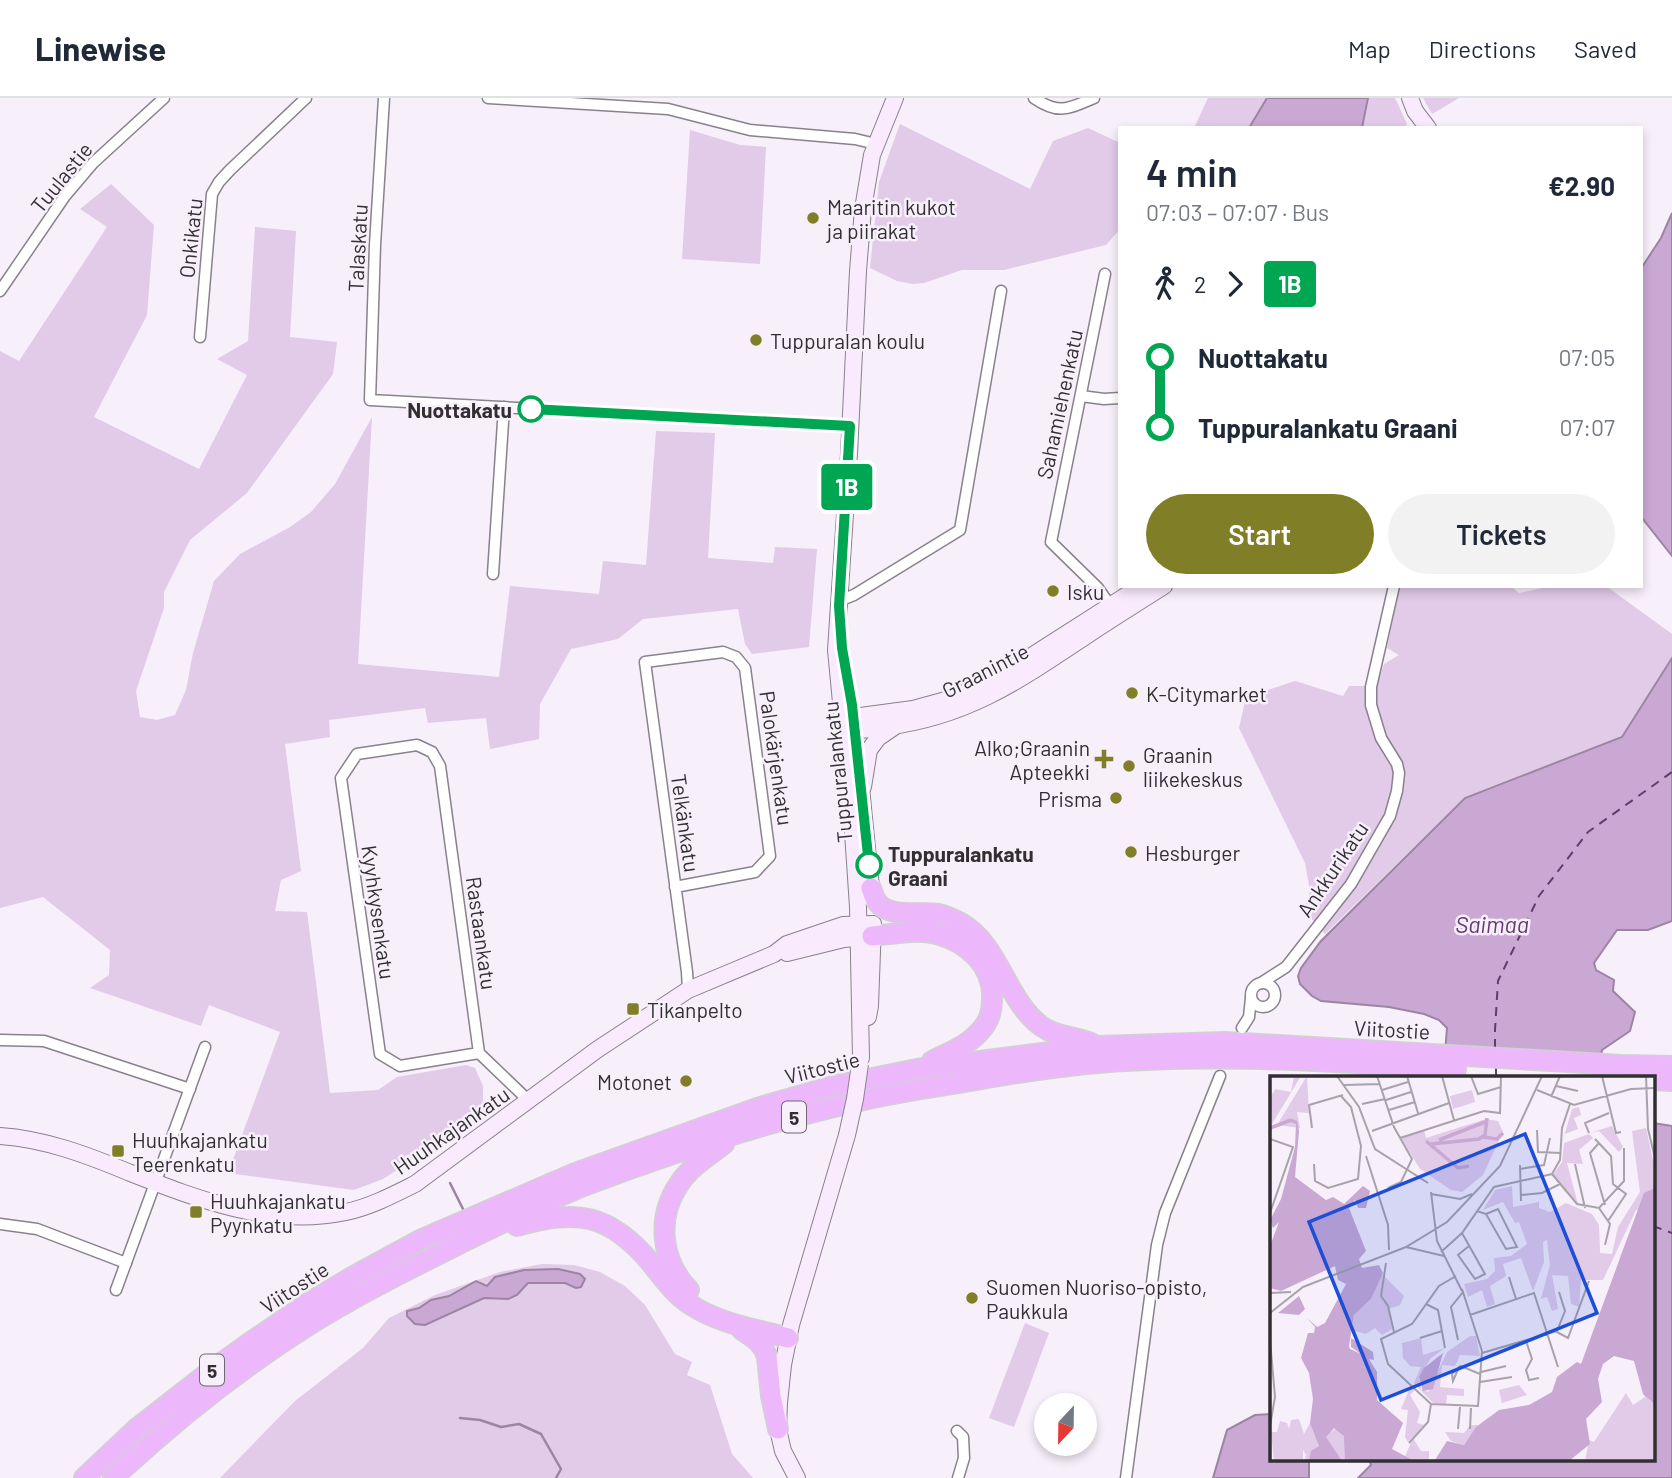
<!DOCTYPE html>
<html lang="en">
<head>
<meta charset="utf-8">
<style>
	:root { --surface:#fff; --page:#f2f2f3; --text:#1f2937; --muted:#747a83; --line:#e0e1e3; --accent:#807e27 }
	body { margin:0; font-family:Barlow,sans-serif; background:var(--page); color:var(--text); height:100vh; display:flex; flex-direction:column; font-size:26px; white-space:nowrap }
	* { box-sizing:border-box; margin:0 }
	p { font-size:23px; color:var(--muted) }
	.icon { flex:none; width:38px; height:38px; fill:none; stroke:currentColor; stroke-width:2; stroke-linecap:round; stroke-linejoin:round }
	.map { position:relative; flex:1; overflow:hidden }
	.details { position:absolute; left:1118px; top:28px; width:525px; height:462px; display:flex; flex-direction:column; background:var(--surface); border-radius:0px; box-shadow:0 4px 10px #0003 }
	.details>* { flex:none }
	.badge { padding:0 14px; border-radius:5px; font-size:24px; line-height:46px }
	.needle { width:46px; rotate:202deg }
	.tools { position:absolute; left:1034px; top:1295px; display:grid; gap:14px }
	.tools a { display:grid; place-items:center; width:63px; height:63px; border-radius:50%; background:var(--surface); box-shadow:0 4px 10px #0003; font-size:35px }
	.map>.badge { position:absolute; translate:-50% -50%; box-shadow:0 0 0 4px #fff }
	.legs { display:flex; align-items:center; gap:10px; height:77px; padding:0 28px; font-size:23px }
	.legs p { margin-inline-start:auto }
	.head { display:flex; align-items:center; justify-content:space-between; height:119px; padding:0 28px }
	h1 { font-size:38px; font-weight:600; line-height:52px }
	.button { display:flex; gap:14px; margin-top:auto; padding:14px 28px }
	.button a { flex:1; height:80px; border-radius:42px; background:var(--accent); color:#fff; font-size:28px; font-weight:600; line-height:80px; text-align:center }
	.button a+a { background:var(--page); color:var(--text) }
	ul { padding:0 28px; list-style:none }
	li { display:flex; align-items:center; gap:24px; height:70px; font-size:26px }
	li i { display:grid; place-items:center; width:10px; height:100%; margin:0 9px; background:currentColor }
	li i::after { content:''; width:18px; height:18px; margin:-9px; border:5px solid; border-radius:50%; background:var(--surface) }
	li p { margin-inline-start:auto }
	li:first-child i { background:linear-gradient(#0000 50%,currentColor 0) }
	li:last-child i { background:linear-gradient(currentColor 50%,#0000 0) }
	header { display:flex; align-items:center; gap:42px; box-sizing:border-box; height:98px; padding:0 35px; background:var(--surface); border-bottom:2px solid var(--line) }
	header strong { font-size:33px }
	nav { display:flex; gap:38px; margin-inline-start:auto; font-size:24px }
	.map>svg:first-child { display:block }
</style>
</head>
<body>
<header>
<strong>Linewise</strong>
<nav><a>Map</a><a>Directions</a><a>Saved</a></nav>
</header>
<div class="map">
<svg width="1672" height="1380" viewBox="0 0 1672 1380">
	<rect width="100%" height="100%" fill="#f7effa"/>
	<!-- green -->
	<g fill="#e2cae9">
		<path d="M1208,0H1267L1248,30H1194Z"/>
		<path d="M1369,0H1395L1407,26L1403,30H1363Z"/>
		<path d="M1423,0H1459L1432,16Z"/>
		<path d="M900,26L1030,91L1053,43L1088,30L1120,45V131L1106,147L1004,172H962L924,185L913,186L897,183L870,170L879,84Z"/>
		<path d="M690,32L740,47L766,49L760,166L682,161Z"/>
		<path d="M111,86L154,127L147,217L94,319L199,371L247,277L217,261L248,243L255,129L296,133L290,239L337,244L333,276L247,395L190,442L164,494V510L136,593L140,619L157,622L175,617L186,592L193,555L214,483L240,456L290,429L311,414L335,386L372,319L358,566L499,579L510,488L599,496L603,463L646,467L656,333L715,335L708,460L773,465L775,449L817,451L809,549L752,556L745,546L738,511L643,521L618,541L571,551L540,606L539,641L490,651L486,620L428,625L425,610L329,622L330,639L285,646L301,773L281,782L275,813L307,814L330,995L378,992L397,979L466,967L475,970L483,988V1014L450,1038L383,1081L354,1092L228,1075L280,934L209,907L201,928L90,890L109,877L110,852L43,799L0,810V253L19,263L107,129L80,111Z"/>
		<path d="M1400,488H1511L1519,495L1552,488H1606L1672,536V559L1622,638L1465,699L1325,836L1304,812L1310,793L1305,765L1239,630L1246,599L1295,583L1343,598L1349,588H1376L1384,566L1399,557L1387,550Z"/>
		<path d="M542,1166L574,1167L600,1174L625,1188L645,1207L675,1256L692,1264L687,1277L710,1287L732,1356L753,1380H220L295,1303L363,1250L389,1220L435,1197L500,1174Z"/>
		<path d="M1025,1225L1049,1235L1014,1329L989,1320Z"/>
	</g>
	<!-- water -->
	<g fill="#c9a8d3" stroke="#9c84a3" stroke-width="2">
		<path d="M1267,0H1368L1362,30H1249Z"/>
		<path d="M1672,115V458L1642,420V169L1661,140Z"/>
		<path d="M1672,560V823L1648,832H1617L1594,865L1596,872L1614,882L1613,893L1635,914L1630,933L1602,952L1598,979H1443L1447,930L1439,922L1424,916L1389,909L1321,903L1312,898L1300,886L1298,878L1301,870L1321,843L1465,700L1622,639Z"/>
		<path d="M1653,1025L1672,1028V1380H1358L1371,1367L1369,1361H1653Z"/>
		<path d="M558,1171L580,1176L585,1181L581,1189L576,1190L565,1185H528L517,1197L508,1201L484,1200L425,1227L415,1226L407,1218V1213L419,1210L431,1202L449,1198L476,1183L487,1188L495,1179L524,1172Z"/>
		<path d="M1271,1316V1361H1309V1380H1213L1227,1332L1255,1317Z"/>
	</g>
	<!-- pier -->
	<path fill="#f7effa" d="M1442,949L1605,958L1601,979H1440Z"/>
	<g fill="none" stroke-linecap="round" stroke-linejoin="round">
		<!-- stream -->
		<g stroke="#9c84a3" stroke-width="2.5">
			<path d="M450,1085L464,1113"/>
			<path d="M460,1320L480,1322L501,1329L519,1326L541,1336L561,1371L556,1380"/>
		</g>
		<!-- ferry -->
		<g stroke="#643a70" stroke-width="2" stroke-dasharray="9 7" stroke-linecap="butt">
			<path d="M1495,950V932L1498,883L1539,798L1588,734L1672,674"/>
			<path d="M1496,970V979"/>
			<path d="M1653,1128L1672,1135"/>
		</g>
		<!-- street casing -->
		<g stroke="#89818c" stroke-width="13">
			<g id="street">
				<path d="M384,0L375,147L370,302L850,328"/>
				<path d="M488,0L668,11L750,32L855,41L876,46"/>
				<path d="M1034,0C1059,17 1068,11 1094,0"/>
				<path d="M1105,176L1051,444L1098,490L1112,510"/>
				<path d="M0,193L65,98L93,65L164,0"/>
				<path d="M200,239L212,96L219,84L230,72L306,0"/>
				<path d="M1081,298L1104,301L1120,300"/>
				<path d="M493,476L504,309"/>
				<path d="M839,503L854,497L960,432L1001,193"/>
				<path d="M675,789L755,774L770,758L745,570L736,559L723,554L645,564L687,874L688,892"/>
				<circle cx="1263" cy="897" r="12"/>
				<path d="M1261,885L1286,869L1351,786L1390,718L1397,693L1399,675L1397,666L1381,640L1371,607V589L1394,488"/>
				<path d="M1242,930L1249,919L1251,900"/>
				<path d="M0,942L44,943L190,991"/>
				<path d="M479,955L400,968L380,956L341,680L357,656L417,647L432,654L440,668L479,955L529,1003"/>
				<path d="M0,1126L37,1131L126,1165"/>
				<path d="M116,1192L205,949"/>
				<path d="M957,1333L963,1339L964,1360L958,1380"/>
				<path d="M1126,1380L1157,1147L1165,1115L1220,978"/>
			</g>
		</g>
		<!-- secondary casing -->
		<g stroke="#89818c" stroke-width="18">
			<g id="secondary">
				<path d="M1410,0L1415,13L1428,30"/>
				<path d="M844,627C857,635 871,631 885,629C966,619 1017,584 1083,540C1110,522 1137,505 1164,488"/>
				<path d="M844,627L847,623L853,619L913,611L957,599L1019,566L1141,488"/>
				<path d="M860,680L872,800"/>
				<path d="M863,689L869,652L878,640L894,629"/>
				<path d="M787,855L844,841L867,839"/>
				<path d="M868,919L870,908L873,826"/>
				<path d="M861,960L858,809L852,720L836,552L849,356L858,173L863,111L872,57L895,0"/>
				<path d="M0,1038C45,1041 87,1057 128,1074C197,1101 270,1130 346,1114C370,1109 393,1097 415,1086L598,951L688,892L774,856L787,846L843,827L873,826"/>
				<path d="M797,1380L783,1353L778,1331L779,1305L783,1267L791,1227L847,1037"/>
			</g>
		</g>
		<!-- highway casing -->
		<g stroke="#d2d1d2" stroke-width="22">
			<g id="highway">
				<path d="M871,790C873,795 874,801 878,805C889,820 921,813 939,816C945,817 953,821 959,824C1000,846 1005,901 1041,928C1056,939 1074,938 1091,945"/>
				<path d="M872,838C893,836 916,831 937,836C967,844 994,868 992,901C992,910 990,920 985,927C972,946 952,953 932,963"/>
				<path d="M1653,982L1672,983"/>
				<path d="M517,1128C577,1111 609,1115 651,1165C663,1180 675,1197 691,1207C720,1226 756,1231 788,1240"/>
				<path d="M689,1192C661,1163 656,1120 679,1086C690,1069 708,1058 724,1046"/>
				<path d="M742,1232C754,1240 763,1245 767,1259L771,1298L778,1331"/>
				<path d="M84,1380L136,1331L213,1271L255,1241L305,1207L352,1179L422,1141L575,1075L757,1010L833,988L917,971L1098,948L1225,944L1621,967L1672,968"/>
				<path d="M113,1380C171,1326 234,1275 301,1232C354,1198 411,1170 467,1142C507,1123 546,1103 586,1087C676,1053 770,1023 864,1002C899,994 935,989 971,983C1009,976 1048,970 1086,966C1209,954 1334,964 1456,971"/>
			</g>
		</g>
		<!-- street -->
		<use href="#street" stroke="#fff" stroke-width="10"/>
		<!-- secondary -->
		<use href="#secondary" stroke="#f9eafe" stroke-width="16"/>
		<!-- highway -->
		<use href="#highway" stroke="#ecb8fb" stroke-width="19"/>
		<!-- secondary-bridge casing -->
		<g stroke="#89818c" stroke-width="18" stroke-linecap="butt">
			<path id="secondary-bridge" d="M847,1037L855,1001L860,966"/>
		</g>
		<!-- secondary-bridge -->
		<use href="#secondary-bridge" stroke="#f9eafe" stroke-width="16"/>
	</g>
	<g fill="none" stroke-linecap="round" stroke-linejoin="round">
		<!-- line-1 casing -->
		<g stroke="#fff" stroke-width="16">
			<path id="line-1" d="M531,311L850,328L839,508L842,550L852,607L869,767"/>
		</g>
		<!-- line-1 -->
		<use href="#line-1" stroke="#00a651" stroke-width="10"/>
	</g>
	<!-- markers -->
	<g fill="#807e27" stroke="#f7effa" stroke-width="2.5">
		<circle cx="813" cy="120" r="7"/>
		<circle cx="756" cy="242" r="7"/>
		<circle cx="1053" cy="493" r="7"/>
		<circle cx="1132" cy="595" r="7"/>
		<path d="M1100.5 650.5h7v7h7v7h-7v7h-7v-7h-7v-7h7z"/>
		<circle cx="1129" cy="668" r="7"/>
		<circle cx="1116" cy="700" r="7"/>
		<circle cx="1131" cy="754" r="7"/>
		<rect x="626" y="904" width="14" height="14" rx="3.5"/>
		<circle cx="686" cy="983" r="7"/>
		<rect x="111" y="1046" width="14" height="14" rx="3.5"/>
		<rect x="189" y="1107" width="14" height="14" rx="3.5"/>
		<circle cx="972" cy="1200" r="7"/>
	</g>
	<g fill="#fff" stroke="#00a651" stroke-width="3.5">
		<circle cx="531" cy="311" r="12"/>
		<circle cx="869" cy="767" r="12"/>
	</g>
	<g text-anchor="middle" dominant-baseline="central" stroke-width="5" stroke-linejoin="round" paint-order="stroke">
		<!-- shield labels -->
		<g fill="#f7effa" stroke="#6d696f" stroke-width="2">
			<rect x="782" y="1003.5" width="24" height="31" rx="5"/>
			<rect x="200" y="1256.5" width="24" height="31" rx="5"/>
		</g>
		<g font-size="19" font-weight="bold" fill="#322f33">
			<text x="794" y="1019">5</text>
			<text x="212" y="1272">5</text>
		</g>
		<!-- street labels -->
		<g font-size="21" fill="#322f33" stroke="#f7effa">
			<text transform="translate(61 79) rotate(-51)">Tuulastie</text>
			<text transform="translate(190 140) rotate(-84)">Onkikatu</text>
			<text transform="translate(357 150) rotate(-87)">Talaskatu</text>
			<text transform="translate(1059 306) rotate(-78)">Sahamiehenkatu</text>
			<text transform="translate(985 572) rotate(-27)">Graanintie</text>
			<text transform="translate(777 660) rotate(82)">Palokärjenkatu</text>
			<text transform="translate(837 674) rotate(-96)">Tuppuralankatu</text>
			<text transform="translate(686 725) rotate(82)">Telkänkatu</text>
			<text transform="translate(1332 771) rotate(-56)">Ankkurikatu</text>
			<text transform="translate(379 814) rotate(82)">Kyyhkysenkatu</text>
			<text transform="translate(482 835) rotate(82)">Rastaankatu</text>
			<text transform="translate(1392 931) rotate(3)">Viitostie</text>
			<text transform="translate(822 969) rotate(-14)">Viitostie</text>
			<text transform="translate(451 1032) rotate(-35)">Huuhkajankatu</text>
			<text transform="translate(294 1189) rotate(-33)">Viitostie</text>
		</g>
		<!-- poi labels -->
		<g font-size="21" fill="#322f33" stroke="#f7effa" text-anchor="start">
			<text x="827" y="108">Maaritin kukot<tspan x="827" dy="24">ja piirakat</tspan></text>
			<text x="770" y="242">Tuppuralan koulu</text>
			<text x="1067" y="493">Isku</text>
			<text x="1146" y="595">K-Citymarket</text>
			<text x="1090" y="649" text-anchor="end">Alko;Graanin<tspan x="1090" dy="24">Apteekki</tspan></text>
			<text x="1143" y="656">Graanin<tspan x="1143" dy="24">liikekeskus</tspan></text>
			<text x="1102" y="700" text-anchor="end">Prisma</text>
			<text x="1145" y="754">Hesburger</text>
			<text x="647" y="911">Tikanpelto</text>
			<text x="672" y="983" text-anchor="end">Motonet</text>
			<text x="132" y="1041">Huuhkajankatu<tspan x="132" dy="24">Teerenkatu</tspan></text>
			<text x="210" y="1102">Huuhkajankatu<tspan x="210" dy="24">Pyynkatu</tspan></text>
			<text x="986" y="1188">Suomen Nuoriso-opisto,<tspan x="986" dy="24">Paukkula</tspan></text>
		</g>
		<!-- stop labels -->
		<g font-size="21" font-weight="bold" fill="#322f33" stroke="#f7effa" text-anchor="end">
			<text x="512" y="311">Nuottakatu</text>
			<text x="888" y="755" text-anchor="start">Tuppuralankatu<tspan x="888" dy="24">Graani</tspan></text>
		</g>
		<!-- water labels -->
		<g font-size="23" font-style="italic" fill="#643a70" stroke="#f7effa">
			<text x="1492" y="826">Saimaa</text>
		</g>
	</g>
	<!-- overview -->
	<g transform="translate(1270 978)">
		<rect width="385" height="385" fill="#f7effa"/>
		<path d="M24,0H31L2,48L0,23L5,13L21,16ZM37,0L39,37L27,36L30,52L7,49ZM202,14L205,26L183,33L180,20ZM309,31L311,39L304,42L308,53L295,58L293,64L302,33ZM216,43L228,45L233,56L213,99L192,116L181,114L150,93L131,62L154,54L156,62ZM342,50L353,71L349,76L329,55L320,57ZM376,52L385,93V124L349,183L369,134H366L333,204H311L309,231L301,228L298,200L282,199L288,233L282,235L277,221L271,223L280,189L277,164L273,166L274,186L263,215L251,182L233,188L236,200L220,210L225,228L217,231L212,214L198,221L194,208L217,203L225,195L224,182L241,180L257,168L249,146L245,147L233,126L213,134L225,114L242,110L243,131L269,126V132L280,136L296,127L322,138L329,149L330,177L342,178L348,151L370,116L362,55ZM319,58L323,62L309,74L313,88L297,87L308,128L283,99L292,86L294,67ZM112,198L134,220L130,229L119,233L122,253L112,259L105,252L96,258L82,254L84,239L101,223ZM200,260H206L210,280L190,279L185,290L172,289L170,311L194,313V320L177,319L176,328L163,327L144,307L151,291L140,290L133,282L132,267L151,262L153,279L175,272L161,282L149,301L151,313L158,316L177,276ZM141,309L146,313L140,319L150,336L147,347L154,349L138,366L135,361L138,334L131,333ZM249,309L257,319L232,327L229,314ZM356,317L363,329L375,321L373,317L385,321V385H315L319,364L324,366ZM29,343L34,358L40,347L54,361L67,351L77,361L83,385H35L36,379L33,374V385H4L1,356H7L10,345L17,347L19,353L21,344ZM200,349H208L194,369L181,365L175,356L194,357ZM143,362L151,375H159V385H133Z" fill="#e2cae9"/>
		<path d="M23,43L27,45L29,55L25,101L56,124L63,121L74,128L93,110L100,115L96,132H88L85,124L79,132L96,175L89,183L92,192L109,189L113,197L101,223L84,239L79,270L80,273L91,278L81,271V262L103,276L104,284L99,283L107,296V324L133,347L122,373L144,385H75L74,360L64,352L56,361L72,385H39L41,375L49,370L40,347L43,323L39,297L31,282L38,257H44L45,251L37,242L47,251L55,247L76,208L68,204L65,190L11,215L0,212V170L9,146L3,152L0,144L11,123L25,71L26,48L15,44ZM385,112V328L373,318L364,285L344,280L333,288L328,303L332,326L316,343L320,368L299,385H157L165,384L177,365L194,369L206,351L229,334L259,329L282,316L287,301L307,286L311,288L374,117ZM29,220L35,233L29,239L8,237ZM173,277L163,313L153,315L149,301L154,292Z" fill="#c9a8d3"/>
		<path fill="none" stroke="#c9a8d3" stroke-width="3.5" d="M0,52L21,44M213,61L227,63L233,57M169,64L215,46M156,65L188,92L199,90M161,68L209,63L215,59L217,42M7,186L27,178L67,177L82,186M86,195L84,225L58,265L56,294L71,325L113,385"/>
		<path fill="none" stroke="#a8a2aa" stroke-width="2" d="M67,0L89,31L105,73L158,107M107,0L124,51L142,83L131,106L118,112M137,0L148,37M172,0L184,44M201,0L208,18L231,11M332,0L346,57L351,56M376,0L378,53L385,82M74,9L110,8M286,10L308,15M112,14L138,6M267,14L304,29L361,13L385,12M281,21L290,0M116,24L141,16M92,28L115,23M119,34L145,26M42,52L39,29L73,19M267,54L268,76L291,77M102,55L179,27M319,57L315,47L339,37M130,62L214,35L230,37L231,0M0,63L23,71L0,137M325,63L341,80L343,108L356,118L338,145M329,67L320,77L335,129M96,80L118,149L119,174M44,88L45,105L58,112L88,103L91,70L81,31L71,20M305,88L315,132M250,89L251,125M250,93L274,89L280,62M282,98L307,128L329,132L354,105V72M161,116L167,165L192,215M161,118L190,123L202,118M251,119L272,117L290,108M329,132L340,148L335,169M207,135L216,138L236,173L247,171L228,133L216,138M192,157L215,198L205,203L188,179L199,170M136,171L174,180M171,176L192,157L224,111L282,98L290,84L292,52L300,28M116,187L111,220L118,230L124,256M239,201L246,223M0,217L21,216M156,228L168,234L175,272M0,237L33,211L136,171L177,146L230,90L272,0M200,239L264,217L288,291M285,255L298,262L319,205M150,262L172,255M0,264L5,321L0,350M188,264L181,231L193,216M256,265L262,283L256,294L259,304L269,302M212,277L287,255L295,235L289,216M189,291L183,305L182,298L189,291L191,290L210,298M211,296L236,290M210,306L242,301M161,328L208,330L212,275L192,213M161,328L118,288L111,263L142,248L169,210L186,200M188,353L190,331M200,353L201,332M139,367L158,346L161,328"/>
		<path fill="#1d4ed8" fill-opacity="0.15" stroke="#1d4ed8" stroke-width="3.5" d="M255,58L327,237L111,324L39,146Z"/>
		<rect width="385" height="385" fill="none" stroke="#322f33" stroke-width="3.5"/>
	</g>
</svg>
<div class="tools">
<a><svg class="needle" viewBox="-14 -14 28 28"><path d="M0-13l5 13h-10z" fill="#e53935"/><path d="M0 13l5-13h-10z" fill="#747a83"/></svg></a>
</div>
<b class="badge" style="left:847px;top:389px;background:#00a651;color:#fff">1B</b>
<section class="details">
<div class="head"><div><h1>4 min</h1><p>07:03 – 07:07 · Bus</p></div><b>€2.90</b></div>
<div class="legs"><svg class="icon" aria-label="walk" viewBox="0 0 24 24"><circle cx="13" cy="4" r="2"/><path d="M13 8l-2 6 4 7M11 14l-3 7M7 12l3-4h3l4 4"/></svg>2<svg class="icon" aria-label="forward" viewBox="0 0 24 24"><path d="M9 5l7 7-7 7"/></svg><b class="badge" style="background:#00a651;color:#fff">1B</b></div>
<ul>
<li><i style="color:#00a651"></i><b>Nuottakatu</b><p>07:05</p></li>
<li><i style="color:#00a651"></i><b>Tuppuralankatu Graani</b><p>07:07</p></li>
</ul>
<div class="button"><a>Start</a><a>Tickets</a></div>
</section>
</div>
</body>
</html>
